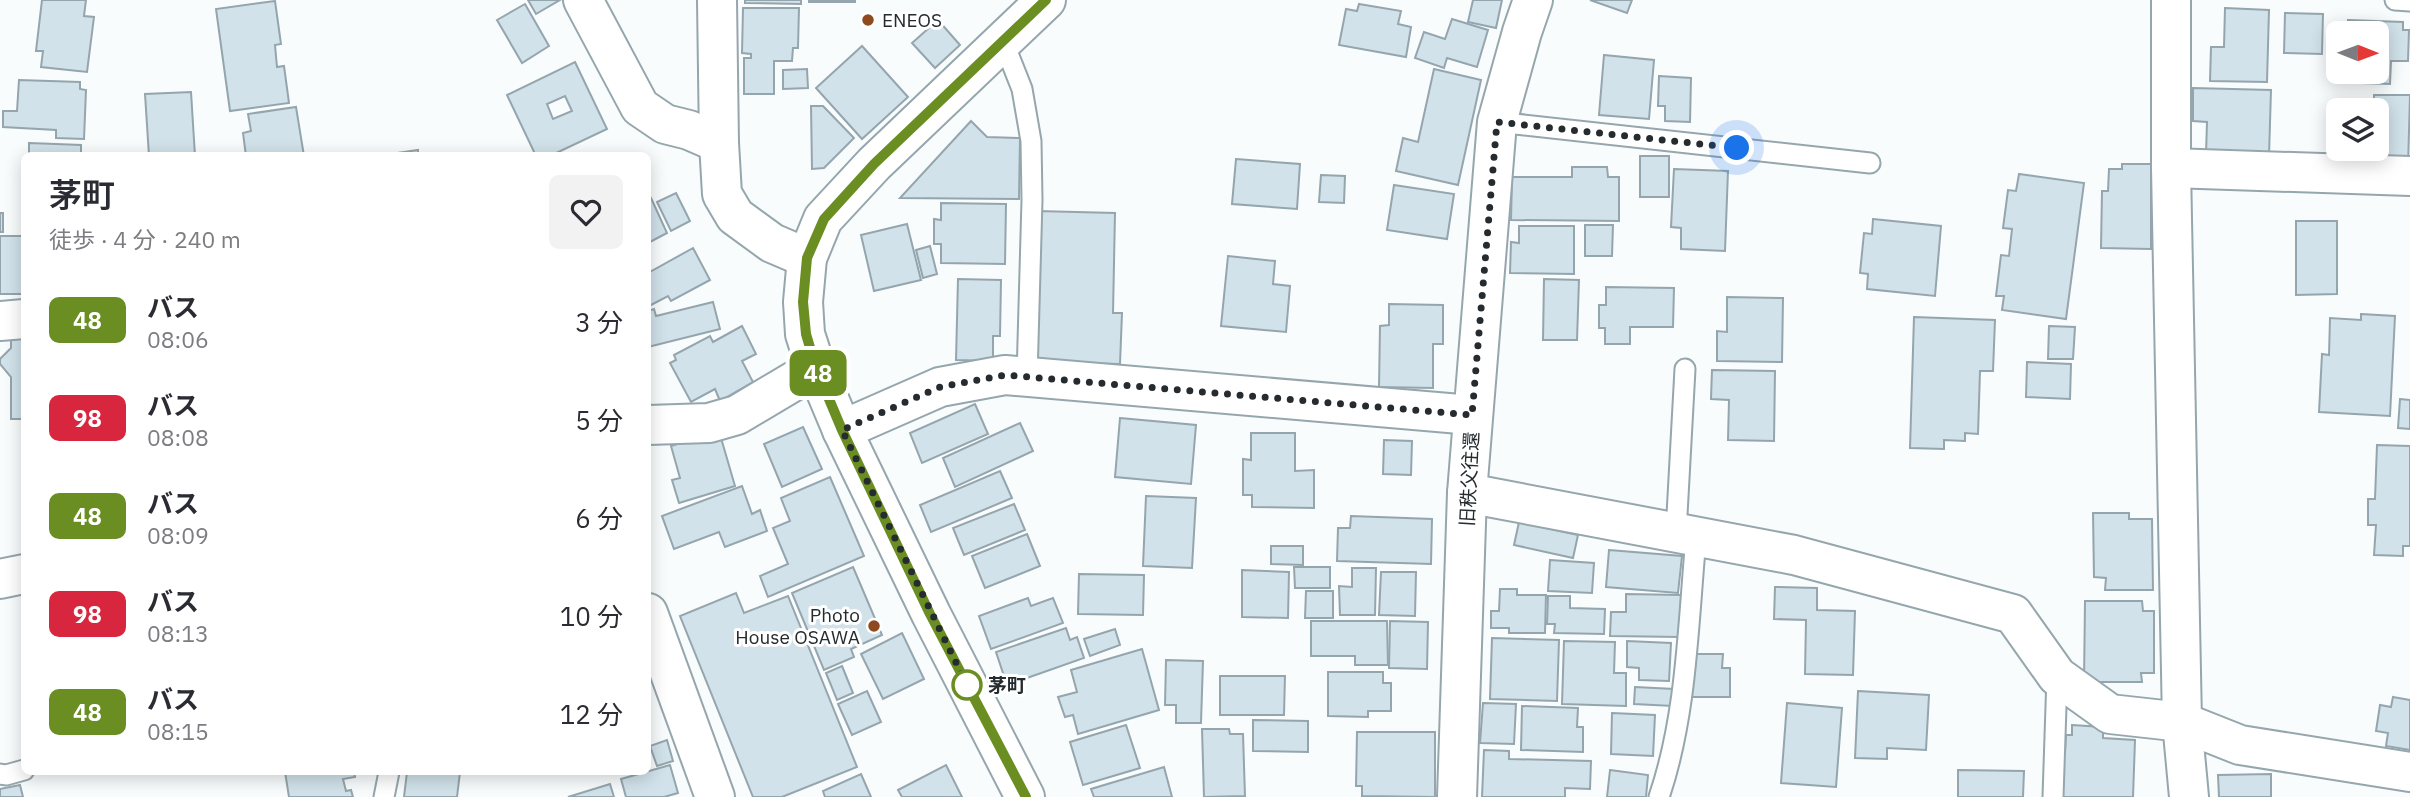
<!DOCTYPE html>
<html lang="ja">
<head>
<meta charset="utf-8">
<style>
	:root { --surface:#fff; --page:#f2f2f3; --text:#2b2b33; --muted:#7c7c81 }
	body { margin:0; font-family:"IBM Plex Sans","Noto Sans JP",sans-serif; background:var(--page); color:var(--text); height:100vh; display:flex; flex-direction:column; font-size:26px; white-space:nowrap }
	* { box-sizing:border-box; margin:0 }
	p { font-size:23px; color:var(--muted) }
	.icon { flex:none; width:38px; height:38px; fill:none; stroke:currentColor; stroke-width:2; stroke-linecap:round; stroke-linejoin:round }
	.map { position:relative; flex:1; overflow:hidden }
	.drawer { position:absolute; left:21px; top:152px; width:630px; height:623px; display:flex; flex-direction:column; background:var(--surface); border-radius:10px; box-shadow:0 4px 18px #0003 }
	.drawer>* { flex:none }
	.badge { padding:0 14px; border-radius:10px; font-size:24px; line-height:46px }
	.needle { width:46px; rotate:91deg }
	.tools { position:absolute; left:2326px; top:21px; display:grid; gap:14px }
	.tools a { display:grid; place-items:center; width:63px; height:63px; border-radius:10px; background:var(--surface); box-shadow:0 4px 18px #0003; font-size:35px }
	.you { position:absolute; width:35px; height:35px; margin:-18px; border:5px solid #fff; border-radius:50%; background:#1a73e8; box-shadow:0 0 0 10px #1a73e833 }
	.map>.badge { position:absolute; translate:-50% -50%; box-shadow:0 0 0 4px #fff }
	.round { display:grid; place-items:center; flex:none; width:74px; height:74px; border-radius:10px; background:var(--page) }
	.overview { display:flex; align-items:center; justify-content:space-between; height:119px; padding:0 28px }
	h1 { font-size:33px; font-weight:600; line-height:52px }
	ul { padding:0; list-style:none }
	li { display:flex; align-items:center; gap:21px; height:98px; padding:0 28px }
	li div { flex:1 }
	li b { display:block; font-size:26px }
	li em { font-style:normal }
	li .badge { min-width:77px; font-weight:700; text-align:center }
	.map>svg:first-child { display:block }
</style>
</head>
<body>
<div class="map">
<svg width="2410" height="797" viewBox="0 0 2410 797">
	<rect width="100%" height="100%" fill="#f8fcfd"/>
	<!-- building -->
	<g fill="#d1e2ea" stroke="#95a5ad" stroke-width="2" fill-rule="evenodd">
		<path d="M42,0H86L84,16L94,17L87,72L41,67L43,51H36Z"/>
		<path d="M528,0H560L536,14Z"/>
		<path d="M745,0H801V4L745,3Z"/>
		<rect x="809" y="0" width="46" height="2"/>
		<path d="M1473,0H1502L1496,28L1468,22Z"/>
		<path d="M1590,0H1632L1627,13Z"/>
		<path d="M275,1L281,44L275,45L277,67L284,66L289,103L230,111L216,9Z"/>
		<path d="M525,4L549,46L522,63L497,20Z"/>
		<path d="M1359,4L1401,11L1398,24L1411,27L1406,57L1339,45L1346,9L1357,11Z"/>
		<path d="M743,8H799L798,48H793L792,61H774V94H744V58H751V54L742,53Z"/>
		<path d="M2225,8L2269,10L2267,82L2210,81L2211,47H2224Z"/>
		<path d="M2285,13L2323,14L2322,54L2284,53Z"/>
		<path d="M1452,19L1488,30L1477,67L1447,58L1444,68L1415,58L1424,32L1445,39Z"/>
		<path d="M938,20L960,45L935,68L912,43Z"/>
		<path d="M2348,20L2403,22V30H2409L2408,61H2391L2390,84L2362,83V72H2376V33H2348Z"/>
		<path d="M862,46L908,97L862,139L816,88Z"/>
		<path d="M1604,55L1654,60L1649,119L1599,115Z"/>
		<path d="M575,62L607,129L550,156H536L507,95ZM565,96L572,111L553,119L547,104Z"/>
		<path d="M807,69L808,88L783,89V70Z"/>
		<path d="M1434,69L1481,80L1458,185L1396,171L1403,138L1418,142Z"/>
		<path d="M1659,76L1691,78L1690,122L1665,121V106H1658Z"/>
		<path d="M19,80L80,82V89L86,90L84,139L56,138V130L3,127V111H17Z"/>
		<path d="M2193,88L2271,90L2269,156L2206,154L2207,122L2193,121Z"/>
		<path d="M191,92L195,156H149L145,94Z"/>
		<path d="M2374,95H2410L2408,167L2373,166V149H2376V110H2374Z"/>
		<path d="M811,106H823L854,138L824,168L812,169Z"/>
		<path d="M296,107L304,156H246L243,133L251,131L248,114Z"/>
		<path d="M971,121L987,137L1020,138L1019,199L900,198Z"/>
		<path d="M29,143L81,145V156H29Z"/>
		<path d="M418,150V156H377Z"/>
		<rect x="1640" y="156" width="29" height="41"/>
		<path d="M1236,159L1300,164L1297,209L1232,204Z"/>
		<path d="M2122,164H2151V249L2101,248L2102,191H2108L2109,169H2122Z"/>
		<path d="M1572,167H1607L1608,177H1619V221L1511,220L1512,177H1572Z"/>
		<path d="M1674,169L1728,171L1725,251L1681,249V228L1671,227Z"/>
		<path d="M2019,174L2084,183L2066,319L2002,310L2004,296H1996L2001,255L2009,256L2012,229L2003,228L2008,190L2016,191Z"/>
		<path d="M1321,175L1345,176L1344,203L1319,202Z"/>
		<path d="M1394,185L1454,194L1447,239L1387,230Z"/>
		<path d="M676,193L690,221L671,231L657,202Z"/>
		<path d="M651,198L667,233L648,243V200Z"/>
		<path d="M941,203L1006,204L1005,264L941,263V244H934V219L941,220Z"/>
		<path d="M1037,211L1115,213L1113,313H1122L1120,364L1033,362Z"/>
		<rect x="0" y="213" width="3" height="19"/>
		<path d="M1873,219L1941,226L1935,296L1867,289L1868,274L1860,273L1864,233L1872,234Z"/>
		<path d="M2296,221H2337V294L2296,295Z"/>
		<path d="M907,224L921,280L874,291L861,235Z"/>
		<path d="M1585,225H1613L1612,256H1585Z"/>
		<path d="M1519,226H1574V274L1510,273L1511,242L1519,243Z"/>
		<path d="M0,236H24L23,294H0Z"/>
		<path d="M930,246L937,274L923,278L916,250Z"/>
		<path d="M693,248L710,280L671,301L668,296L649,306L648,273Z"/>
		<path d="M1228,256L1275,261L1273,284L1290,286L1286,332L1221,326Z"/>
		<path d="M958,279L1001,280L1000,336H993V361L956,360Z"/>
		<path d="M1544,279L1579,280L1577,340H1543Z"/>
		<path d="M1606,287L1674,288L1673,327H1630V344H1605V328H1599V305H1606Z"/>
		<path d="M1727,297L1783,298L1782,362L1717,361V331L1727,332Z"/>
		<path d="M713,302L720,329L648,347V311L654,309L656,316Z"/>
		<path d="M1389,304L1443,305V344H1433V388L1379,387L1380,326L1389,325Z"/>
		<path d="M2361,314L2395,316L2390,416L2319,412L2322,354L2329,355L2330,318L2361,320Z"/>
		<path d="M1914,317L1995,320L1993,371H1980L1978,434L1965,433V441L1944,440V449L1910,448Z"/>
		<path d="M742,326L756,354L742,361L753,382L720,401L715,389L691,402L670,363L676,360L674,355L710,336L713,342Z"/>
		<path d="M2049,326L2075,327L2073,359H2048Z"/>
		<path d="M11,334H24V419H11V377L0,364V359L11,348Z"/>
		<path d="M2027,362L2071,364L2070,399L2026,397Z"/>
		<path d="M1712,370L1775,371L1774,441L1728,440L1729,400L1711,399Z"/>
		<path d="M2400,399L2410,400V429L2398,428Z"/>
		<path d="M975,404L988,434L922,463L910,433Z"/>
		<path d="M1120,418L1196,425L1191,484L1115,477Z"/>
		<path d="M1020,423L1033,451L955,487L943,458Z"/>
		<path d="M803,427L822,469L782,487L764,444Z"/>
		<path d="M719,431L735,486L679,503L672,480L680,478L671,446Z"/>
		<path d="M1251,433H1295V471L1314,470V508L1252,507V495H1243V459L1251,460Z"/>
		<path d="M1384,440L1412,441L1411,475L1383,474Z"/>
		<path d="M2377,445L2410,446V546H2403V556L2374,555L2376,525H2368V499H2375Z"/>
		<path d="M1000,471L1012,498L931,532L920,505Z"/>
		<path d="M830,477L864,556L768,597L760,576L788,564L773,528L790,521L781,498Z"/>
		<path d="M742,486L752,514L760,510L767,531L725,547L719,532L674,549L662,516Z"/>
		<path d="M1146,496L1196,498L1192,568L1143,566Z"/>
		<path d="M1014,504L1025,530L964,555L953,528Z"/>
		<path d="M2093,513H2129V519H2152L2153,590H2105L2106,578L2094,577Z"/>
		<path d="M1351,516L1432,519L1431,564L1337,561L1338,528H1350Z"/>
		<path d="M1519,522L1578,535L1573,558L1514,545Z"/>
		<path d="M1027,534L1040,566L985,588L972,556Z"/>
		<path d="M1271,546H1303V565L1271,564Z"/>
		<path d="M1609,550L1682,556L1678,593L1606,587Z"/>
		<path d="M1550,560L1594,563L1592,593L1548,591Z"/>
		<path d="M853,567L882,635L851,649L854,657L824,670L792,593Z"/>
		<path d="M1294,567H1330V588H1295Z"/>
		<path d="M1352,568H1376L1375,615H1340L1339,586L1352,587Z"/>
		<path d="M1242,570L1289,572L1288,618L1242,617Z"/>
		<path d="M1381,572H1416L1415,616L1379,615Z"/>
		<path d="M1079,574L1144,575L1143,615L1078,614Z"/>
		<path d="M1775,587L1817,588V610L1855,611L1853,675L1805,674L1806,620L1774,619Z"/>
		<path d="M1500,589H1517V595H1546L1545,633H1509V628H1491V611H1499Z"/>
		<path d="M1306,591H1333V618H1305Z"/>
		<path d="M736,593L744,613L788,596L857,767L782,797H753L680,616Z"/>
		<path d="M1626,594L1681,595L1680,637L1610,636L1611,612H1626Z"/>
		<path d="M1548,596H1570V608L1605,609L1604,634L1554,633L1555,624H1547Z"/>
		<path d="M1028,598L1031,606L1053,598L1063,623L991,649L979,616Z"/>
		<path d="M2085,601H2142L2143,611H2154V673H2141L2142,682H2084Z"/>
		<path d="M1311,621H1387L1388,665H1355V656H1311Z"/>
		<path d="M1390,621L1428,622L1427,669L1389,668Z"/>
		<path d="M1066,628L1070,640L1077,637L1084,658L1007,685L996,652Z"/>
		<path d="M1115,629L1120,645L1090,656L1084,639Z"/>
		<path d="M902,633L924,679L883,699L861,654Z"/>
		<path d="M1492,638L1559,640L1557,701L1490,699Z"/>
		<path d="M1564,641L1615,642L1614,673H1626V706L1562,704Z"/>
		<path d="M1627,641L1671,643L1669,681L1639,680V668L1627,667Z"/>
		<path d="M1142,649L1159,710L1078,734L1073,715L1065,717L1058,697L1077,692L1071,670Z"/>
		<path d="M1693,654H1723L1722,668H1730V697H1692Z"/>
		<path d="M1166,660L1203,661L1201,723H1176V705H1165Z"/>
		<path d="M842,666L853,693L837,700L826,673Z"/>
		<path d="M1328,672H1383V683H1391V711H1368V717L1328,716Z"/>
		<path d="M1220,676H1285L1284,715H1220Z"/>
		<path d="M1635,687L1674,689L1673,706L1634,704Z"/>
		<path d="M867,691L881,722L852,735L838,704Z"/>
		<path d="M1858,691L1929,695L1926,750L1887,748V759L1855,758Z"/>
		<path d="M2393,697L2410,700V750L2386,746L2388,733L2376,731L2380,705L2391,707Z"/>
		<path d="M1483,703L1516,704L1514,744L1480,743Z"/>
		<path d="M1787,703L1842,708L1836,787L1781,783Z"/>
		<path d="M1522,706L1578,708L1577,727H1583V752L1521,750Z"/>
		<path d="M1612,713L1655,715L1653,756L1611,754Z"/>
		<path d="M1253,720L1308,721V752L1253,751Z"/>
		<path d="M1126,725L1140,768L1083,785L1070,742Z"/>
		<path d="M2072,725L2103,727V738L2135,740L2133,797H2062L2063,778L2058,777L2059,753H2065L2066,735H2072Z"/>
		<path d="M1202,729H1229L1230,734H1243L1245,796L1204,797Z"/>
		<path d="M1357,732H1435V797L1362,796V786H1356Z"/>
		<path d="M667,740L673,761L657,766L650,746Z"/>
		<path d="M1484,750L1509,751V759L1591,761L1590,789L1565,788V797H1482Z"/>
		<path d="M670,765L678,793L664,797H626L621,779Z"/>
		<path d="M946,765L962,797H902L898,790Z"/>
		<path d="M1164,767L1172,797H1094L1091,789Z"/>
		<path d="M1610,770L1648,775L1646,797H1607Z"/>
		<path d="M1958,770L2024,771L2023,797H1958Z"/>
		<path d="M285,772H354L355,777L343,779L346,791L351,790L353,797H289Z"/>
		<path d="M407,772H460L457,797H404Z"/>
		<path d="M861,774L871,797H825L823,791Z"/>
		<path d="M2271,774V797H2219L2218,775Z"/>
		<path d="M610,784L614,797H568Z"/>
		<path d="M20,785L23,797H0V789Z"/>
	</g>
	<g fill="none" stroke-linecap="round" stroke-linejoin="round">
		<!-- service casing -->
		<g stroke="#96a6ad" stroke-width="23">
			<g id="service">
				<path d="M2395,0L2410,1"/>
				<path d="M1003,41L1022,89L1031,141L1032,200L1027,377"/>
				<path d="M1497,122L1870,163"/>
				<path d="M1676,533L1685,369"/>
				<path d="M0,774L6,775L24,770"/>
				<path d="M384,797L389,772"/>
				<path d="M1659,797C1687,715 1688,624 1696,538"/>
				<path d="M2053,797L2057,676"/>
			</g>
		</g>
		<!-- minor casing -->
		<g stroke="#96a6ad" stroke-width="42">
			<g id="minor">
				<path d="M583,0L640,107L665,124L689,130L719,143"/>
				<path d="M717,0L719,143L722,194L735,216L772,243L807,258"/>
				<path d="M2171,0V168L2182,722L2189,797"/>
				<path d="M2171,168L2410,176"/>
				<path d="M0,321L24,319"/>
				<path d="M648,425L709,423L737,415L816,368"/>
				<path d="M842,430L940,387L1005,375L1472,415"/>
				<path d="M1467,493L1794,555L2013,614L2057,676L2110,714L2182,722L2240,745L2410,772"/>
				<path d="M0,579L24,574"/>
				<path d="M648,613L715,797"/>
			</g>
		</g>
		<!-- tertiary casing -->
		<g stroke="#96a6ad" stroke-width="42">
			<path id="tertiary" d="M1457,797L1467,493L1497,122L1522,32L1533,0"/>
		</g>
		<!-- primary casing -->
		<g stroke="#96a6ad" stroke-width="42">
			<path id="primary" d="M1025,797L931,614L842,430L816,368L805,334L803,302L807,258L823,219L874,164L1046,0"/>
		</g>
		<!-- service -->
		<use href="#service" stroke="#fff" stroke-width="19"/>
		<!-- minor -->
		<use href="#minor" stroke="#fff" stroke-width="38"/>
		<!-- tertiary -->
		<use href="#tertiary" stroke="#fff" stroke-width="38"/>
		<!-- primary -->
		<use href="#primary" stroke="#fff" stroke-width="38"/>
	</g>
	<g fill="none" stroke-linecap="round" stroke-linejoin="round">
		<!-- line casing -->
		<g stroke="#fff" stroke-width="16">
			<path id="line" d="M1026,797L930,614L842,430L816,368L806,334L803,302L807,258L824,219L874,164L1046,0"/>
		</g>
		<!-- line -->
		<use href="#line" stroke="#6b8e23" stroke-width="10"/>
		<!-- walk -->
		<path stroke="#252b2e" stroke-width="7" stroke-dasharray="0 12.6" d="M967,685L842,430L940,387L1005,375L1472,415L1497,122L1737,148"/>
	</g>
	<!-- markers -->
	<g fill="#8e4a1e" stroke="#fff" stroke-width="2.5">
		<circle cx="868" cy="20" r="7"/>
		<circle cx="874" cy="626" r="7"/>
	</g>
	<circle fill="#fff" stroke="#6b8e23" stroke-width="3.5" cx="967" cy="685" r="14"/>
	<g text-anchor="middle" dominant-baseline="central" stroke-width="6" stroke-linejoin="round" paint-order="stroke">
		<!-- poi labels -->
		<g font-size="19" fill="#252b2e" stroke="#fff" text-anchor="start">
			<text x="882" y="20">ENEOS</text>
			<text x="860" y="615" text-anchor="end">Photo<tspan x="860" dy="22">House OSAWA</tspan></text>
		</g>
		<!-- street labels -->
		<g font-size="19" fill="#252b2e" stroke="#fff">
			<text transform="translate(1469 479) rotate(-87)">旧秩父往還</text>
		</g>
		<!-- stop labels -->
		<g font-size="19" font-weight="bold" fill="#252b2e" stroke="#fff" text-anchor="start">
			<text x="988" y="685">茅町</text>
		</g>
	</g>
</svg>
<div class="tools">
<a><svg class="needle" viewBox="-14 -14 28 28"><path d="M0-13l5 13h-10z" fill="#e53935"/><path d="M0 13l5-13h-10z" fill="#7c7c81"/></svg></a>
<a><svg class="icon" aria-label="layers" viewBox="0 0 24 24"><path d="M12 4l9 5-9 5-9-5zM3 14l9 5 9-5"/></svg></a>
</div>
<div class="you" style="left:1737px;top:148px"></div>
<b class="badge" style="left:818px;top:373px;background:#6b8e23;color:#fff">48</b>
<section class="drawer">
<div class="overview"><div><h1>茅町</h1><p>徒歩 · 4 分 · 240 m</p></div><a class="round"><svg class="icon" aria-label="heart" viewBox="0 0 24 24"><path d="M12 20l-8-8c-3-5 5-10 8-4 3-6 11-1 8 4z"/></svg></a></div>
<ul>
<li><span class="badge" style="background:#6b8e23;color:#fff">48</span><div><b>バス</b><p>08:06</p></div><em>3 分</em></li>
<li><span class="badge" style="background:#d7263d;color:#fff">98</span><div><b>バス</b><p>08:08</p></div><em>5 分</em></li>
<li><span class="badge" style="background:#6b8e23;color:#fff">48</span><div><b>バス</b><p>08:09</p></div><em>6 分</em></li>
<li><span class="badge" style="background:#d7263d;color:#fff">98</span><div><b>バス</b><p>08:13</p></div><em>10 分</em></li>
<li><span class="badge" style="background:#6b8e23;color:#fff">48</span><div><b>バス</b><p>08:15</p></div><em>12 分</em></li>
</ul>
</section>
</div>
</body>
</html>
